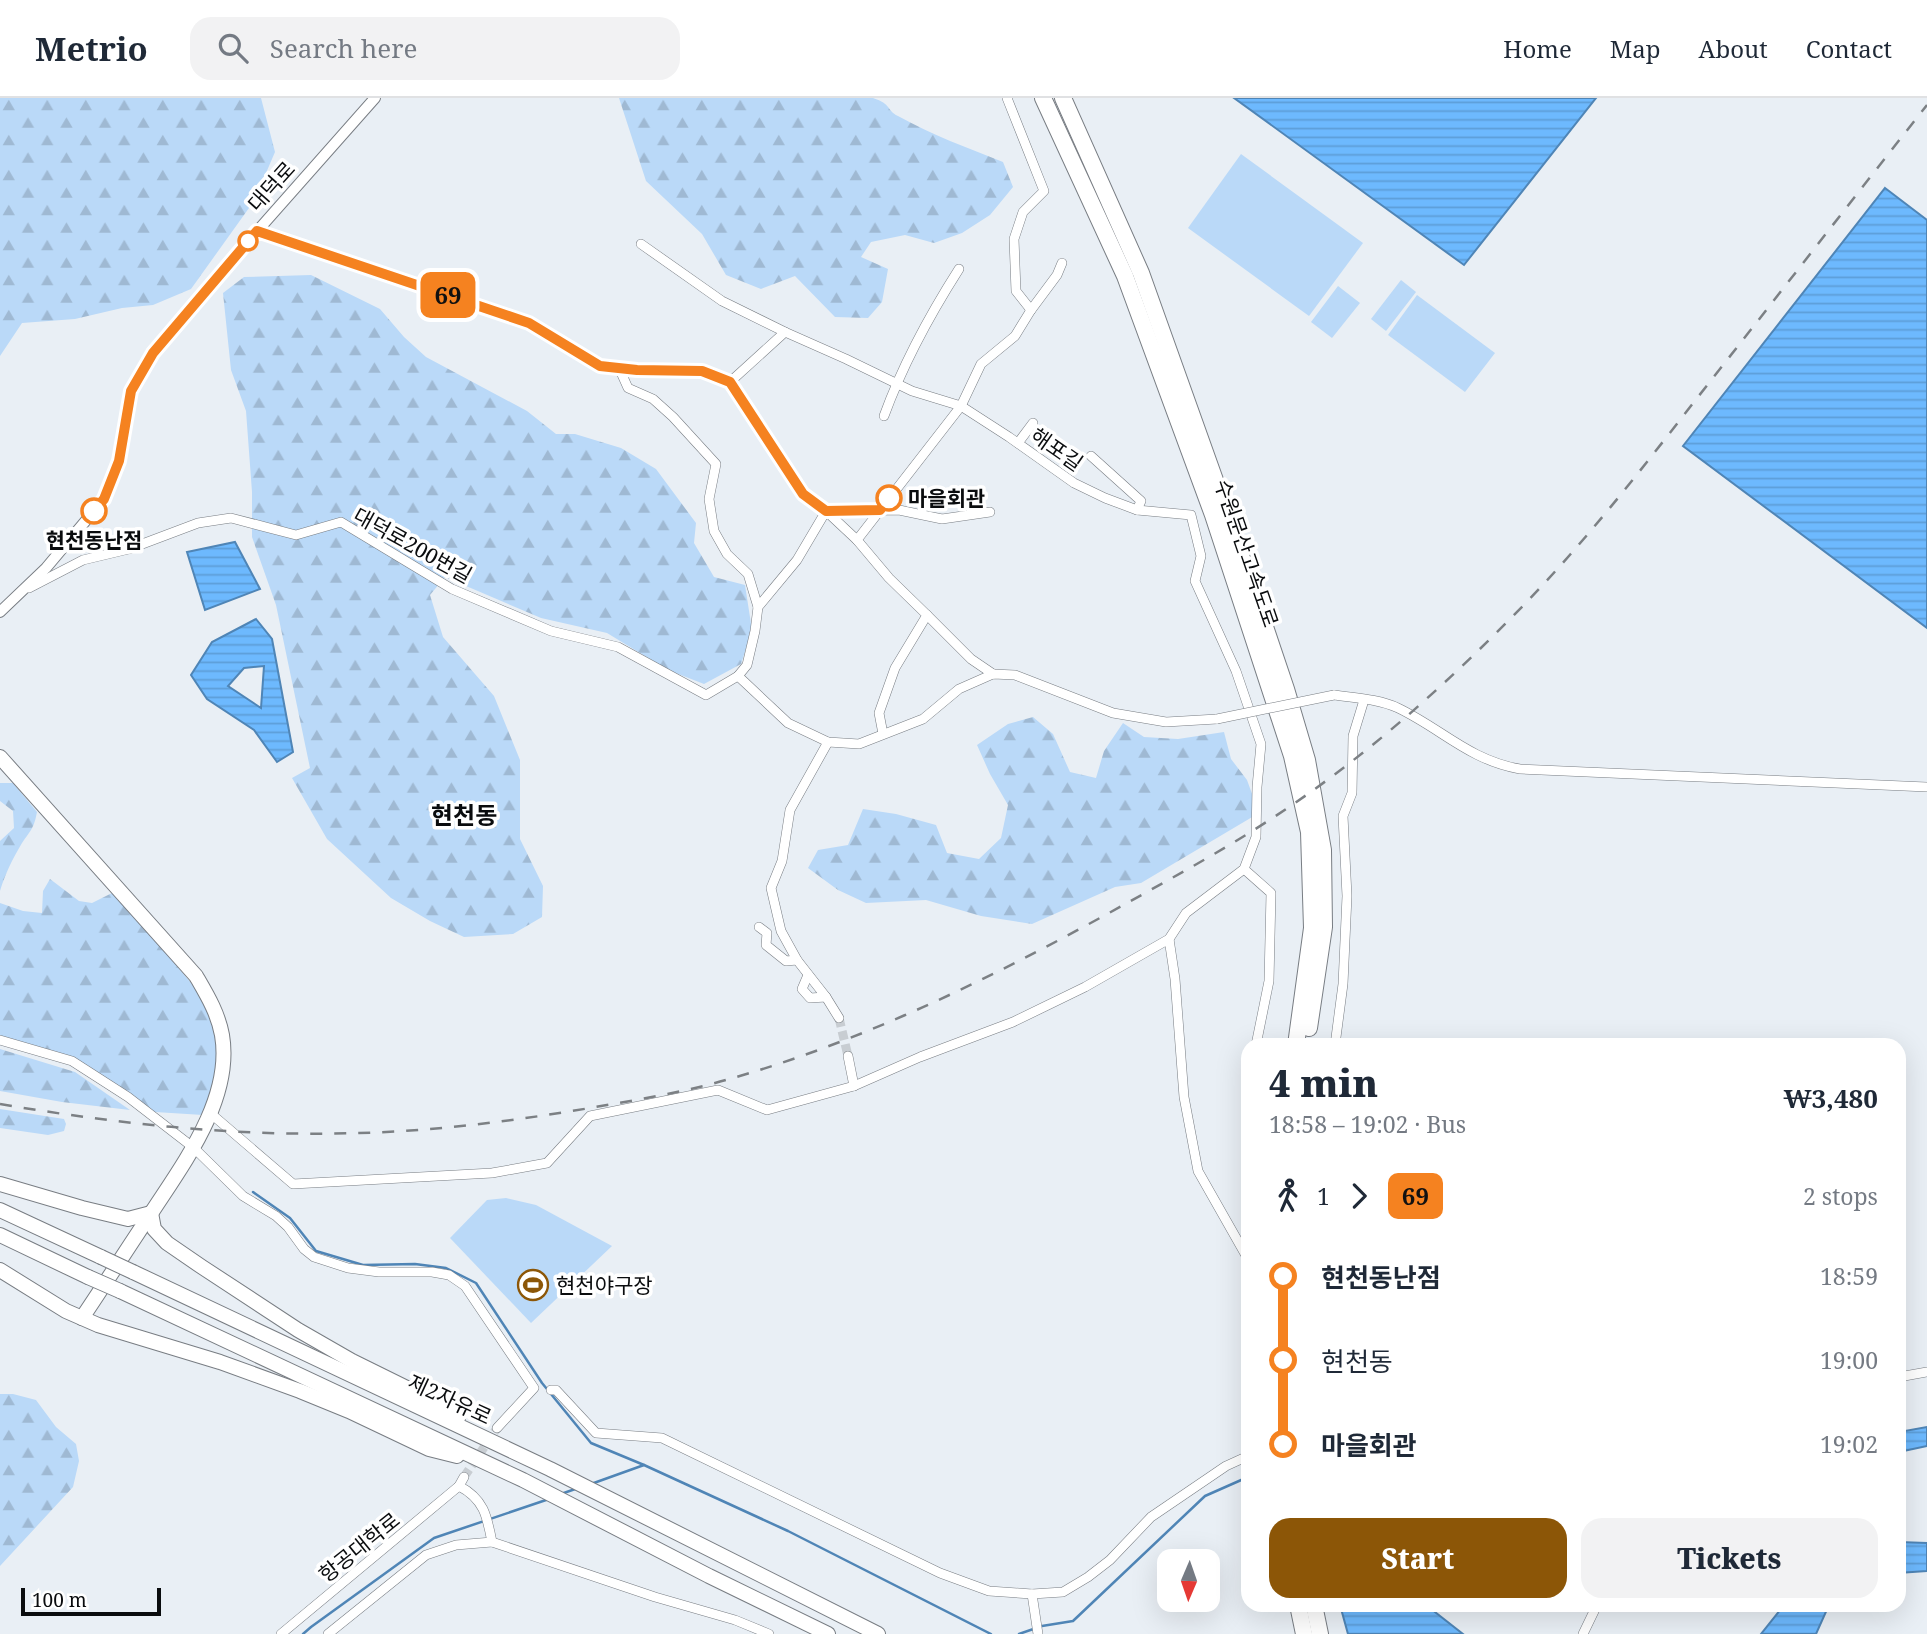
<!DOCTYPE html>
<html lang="en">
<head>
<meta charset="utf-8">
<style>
	:root { --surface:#fff; --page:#f2f2f3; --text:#1f2937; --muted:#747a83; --line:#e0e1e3; --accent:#8c5607 }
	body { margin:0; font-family:"Noto Serif","Noto Sans KR",serif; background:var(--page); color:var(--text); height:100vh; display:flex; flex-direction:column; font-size:26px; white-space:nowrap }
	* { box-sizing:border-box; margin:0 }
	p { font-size:23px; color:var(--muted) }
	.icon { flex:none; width:38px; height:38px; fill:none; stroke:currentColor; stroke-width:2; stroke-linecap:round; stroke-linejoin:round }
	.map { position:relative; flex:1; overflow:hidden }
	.drawer { position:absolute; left:1241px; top:940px; width:665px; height:574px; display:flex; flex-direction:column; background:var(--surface); border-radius:21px; box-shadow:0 7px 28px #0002 }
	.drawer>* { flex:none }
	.badge { padding:0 14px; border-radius:10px; font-size:24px; line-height:46px }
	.needle { width:46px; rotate:182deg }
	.controls { position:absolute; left:1157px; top:1451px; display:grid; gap:14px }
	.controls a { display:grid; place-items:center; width:63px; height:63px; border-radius:14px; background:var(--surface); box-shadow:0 7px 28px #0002; font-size:35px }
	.scale { position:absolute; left:21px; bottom:18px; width:140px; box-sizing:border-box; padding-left:7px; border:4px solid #0a0c0e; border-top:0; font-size:19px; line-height:24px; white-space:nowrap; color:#0a0c0e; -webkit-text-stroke:5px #fff; paint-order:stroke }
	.map>.badge { position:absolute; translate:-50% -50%; box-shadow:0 0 0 4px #fff }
	.legs { display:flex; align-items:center; gap:10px; height:77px; padding:0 28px; font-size:23px }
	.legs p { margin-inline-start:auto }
	.overview { display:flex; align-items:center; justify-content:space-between; height:119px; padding:0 28px }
	h1 { font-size:38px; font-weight:800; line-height:52px }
	.action { display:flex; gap:14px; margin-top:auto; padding:14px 28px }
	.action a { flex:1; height:80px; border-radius:21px; background:var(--accent); color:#fff; font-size:28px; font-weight:800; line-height:80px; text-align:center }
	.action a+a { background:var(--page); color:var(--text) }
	ul { padding:0 28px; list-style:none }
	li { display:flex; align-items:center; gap:24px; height:84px; font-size:26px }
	li i { display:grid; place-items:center; width:10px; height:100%; margin:0 9px; background:currentColor }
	li i::after { content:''; width:18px; height:18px; margin:-9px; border:5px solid; border-radius:50%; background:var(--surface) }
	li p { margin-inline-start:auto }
	li:first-child i { background:linear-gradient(#0000 50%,currentColor 0) }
	li:last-child i { background:linear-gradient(currentColor 50%,#0000 0) }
	header { display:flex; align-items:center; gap:42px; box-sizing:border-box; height:98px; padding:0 35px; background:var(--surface); border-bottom:2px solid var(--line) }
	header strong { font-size:33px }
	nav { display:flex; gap:38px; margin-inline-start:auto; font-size:24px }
	.search { width:490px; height:63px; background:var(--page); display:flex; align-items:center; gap:18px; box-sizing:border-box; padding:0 24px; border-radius:21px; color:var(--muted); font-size:26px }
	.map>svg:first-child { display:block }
</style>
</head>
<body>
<header>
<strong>Metrio</strong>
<div class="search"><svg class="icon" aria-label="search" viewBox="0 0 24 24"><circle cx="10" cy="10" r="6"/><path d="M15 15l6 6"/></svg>Search here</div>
<nav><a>Home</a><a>Map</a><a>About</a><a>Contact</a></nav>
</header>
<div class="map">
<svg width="1927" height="1536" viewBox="0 0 1927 1536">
	<defs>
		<pattern id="forest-firs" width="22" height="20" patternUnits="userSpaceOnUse" patternTransform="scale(1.75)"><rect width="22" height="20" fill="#bad9f8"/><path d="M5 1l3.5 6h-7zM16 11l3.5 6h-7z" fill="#9fb9d3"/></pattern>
		<pattern id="water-rules" width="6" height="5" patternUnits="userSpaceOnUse" patternTransform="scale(1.75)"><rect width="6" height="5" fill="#6db9fe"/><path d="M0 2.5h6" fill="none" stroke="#5d9ed8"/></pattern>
	</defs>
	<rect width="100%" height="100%" fill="#e9eff5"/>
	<!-- green -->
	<g fill="#bad9f8">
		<path d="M1241,56L1363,145L1309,218L1188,130Z"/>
		<path d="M1401,182L1416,194L1386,233L1371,221Z"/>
		<path d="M1338,188L1360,205L1332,240L1311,224Z"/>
		<path d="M1417,197L1495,255L1465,294L1388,237Z"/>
		<path d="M506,1100L536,1107L612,1148L531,1225L450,1140L487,1102Z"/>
	</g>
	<!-- forest -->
	<g fill="url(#forest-firs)">
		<path d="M0,0H261L275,54L254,103L191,191L153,207L122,210L75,221L22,225L0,258Z"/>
		<path d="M619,0H873C892,6 886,12 898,18C932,37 968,50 1003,64L1013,89L990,117L962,135L934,145L905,137L871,144L861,159L888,171L882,204L868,220L835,219L795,178L761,191L726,177L702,136L646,83Z"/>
		<path d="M311,177L380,211L404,239L426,259L527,313L556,336H575L621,350L656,371L696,425L694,445L714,479L745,487L752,532L741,566L704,586L668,572L607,535L541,520L445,479L430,497L443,539L494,598L520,662V741L543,788L542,819L513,836L464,839L430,823L391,800L327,741L292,680L310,670L276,507L252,439V394L246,313L231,272L223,195L244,179Z"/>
		<path d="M1033,619L1053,636L1070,674L1096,680L1104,653L1123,625L1144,639L1178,641L1224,634L1231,661L1247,682L1259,715L1141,785L1115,789L1032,826L981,818L926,802L866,805L838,792L808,770L818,752L848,747L863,711L896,716L936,727L947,755L979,761L1001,740L1008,707L990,676L977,647L1008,626Z"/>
		<path d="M0,685H13L37,714C34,730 31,732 22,745C13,760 5,776 0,793V743L14,730L13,713L0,703Z"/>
		<path d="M50,781L79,803L92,805L114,794L203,899L218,943L219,973L203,1017L139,1013L119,992L74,966L0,939V805L23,813L42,815L43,793Z"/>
		<path d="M0,951L75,974L130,1012L62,1004L0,993Z"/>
		<path d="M0,1011L64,1021L66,1026L64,1033L48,1037L0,1030Z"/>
		<path d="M0,1296H13L36,1302L56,1329L76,1346L79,1363L73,1389L0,1468Z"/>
	</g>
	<!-- water -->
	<g fill="url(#water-rules)" stroke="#4f85b6" stroke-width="2" fill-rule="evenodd">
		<path d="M1234,0H1596L1464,167Z"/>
		<path d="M1885,90L1927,122V530L1683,348Z"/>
		<path d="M235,444L260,491L205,512L187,454Z"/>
		<path d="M256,521L272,541L293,654L277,664L254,632L207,601L191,577L212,544ZM264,568L261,610L228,588L244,570Z"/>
		<path d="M1927,1329V1348L1899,1354V1334Z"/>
		<path d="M1899,1444L1927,1445V1473L1899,1475Z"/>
		<path d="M1340,1507H1426L1463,1536H1348Z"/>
		<path d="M1784,1507H1829L1816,1536H1761Z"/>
	</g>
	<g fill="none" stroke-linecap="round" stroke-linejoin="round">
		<!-- stream -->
		<g stroke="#4f85b6" stroke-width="2.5">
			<path d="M253,1094L290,1120L316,1153L363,1167L415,1166L446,1170L476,1185L542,1285L591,1345L644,1367"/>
			<path d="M591,1386L644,1367L788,1433L991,1536"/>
			<path d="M561,1396L578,1390"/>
			<path d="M303,1536L311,1529L434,1440L549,1401"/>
			<path d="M1019,1536L1042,1528L1073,1523L1205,1398L1248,1379"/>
		</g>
		<!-- minor-tunnel -->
		<g stroke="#c8cdd2" stroke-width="9" stroke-dasharray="9 4.5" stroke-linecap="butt">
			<path d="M839,920L848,958"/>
			<path d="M464,1379L497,1330"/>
		</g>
		<!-- minor casing -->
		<g stroke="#787d83" stroke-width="10">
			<g id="minor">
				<path d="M1007,0L1044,93L1023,114L1014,141L1016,193L1031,212"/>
				<path d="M257,133L529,225L600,268L637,272L702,273L730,284L785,234L846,261L912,293L961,308L1009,339L1074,385L1105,400L1137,412L1191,417L1201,458L1195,483L1236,573L1261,646L1257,689L1256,739L1244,771L1186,815L1169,841"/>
				<path d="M641,146L722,203L785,234"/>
				<path d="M619,270L628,290L653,301L673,319L716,366L709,401L714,433L727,456L748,476L758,509"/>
				<path d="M730,284L804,396L826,413L899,412L942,421L990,414"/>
				<path d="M884,318C903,266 929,218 959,171"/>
				<path d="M1018,345L1033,325"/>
				<path d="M1091,358L1141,403L1137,412"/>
				<path d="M29,490L83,462L129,451L198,425L231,420L296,437L341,424L452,491L551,533L618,549L706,597L738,578L788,625L828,644L859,646L923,621L959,591L993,576L1015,577L1113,615L1166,624L1217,621"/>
				<path d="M927,517L971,561L993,576"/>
				<path d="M738,578L747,567L755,533L758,509L797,462L826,413L857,442"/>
				<path d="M1334,597C1355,600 1379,601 1398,610C1442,631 1469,662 1520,671L1927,689"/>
				<path d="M883,636L879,615L895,570L927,517L889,480L857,442L961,308L981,266L1015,238L1031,212L1057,177L1062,165"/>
				<path d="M828,644L790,712L782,763L771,790L781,833L797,862L826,899L839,920"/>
				<path d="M1244,771L1271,795L1269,883L1256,947"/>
				<path d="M759,829L767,835L766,847L786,863L797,862"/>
				<path d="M808,877L802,891L810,900L826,899"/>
				<path d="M0,942L72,963L128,999L194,1050L243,1098L276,1118L288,1129L304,1151L314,1159L348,1170L379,1174H432L449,1177L465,1188L534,1290L497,1330"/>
				<path d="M1335,947L1343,886L1347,798L1343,718L1352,695L1353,638L1364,602"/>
				<path d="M848,958L854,988"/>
				<path d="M1248,991V994"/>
				<path d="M209,1014L293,1086L492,1075L547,1065L590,1018L718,992L767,1012L854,988L920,959L1013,924L1085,889L1169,841L1175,881L1184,999L1198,1073L1248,1161"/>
				<path d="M1899,1279L1927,1274"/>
				<path d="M551,1292H556L596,1335L662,1340L940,1475L989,1493L1032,1496L1063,1494L1088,1479L1110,1462L1151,1419L1226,1368L1248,1358"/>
				<path d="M464,1379L459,1388C484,1401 487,1418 492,1444L655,1499L735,1522L769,1536"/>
				<path d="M1032,1496L1038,1536"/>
				<path d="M281,1536L459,1388"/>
				<path d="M328,1536L426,1457L456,1447L492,1444"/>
				<path d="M1583,1536L1597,1507"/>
			</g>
		</g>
		<!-- tertiary casing -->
		<g stroke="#787d83" stroke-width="12">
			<path id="tertiary" d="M0,514L46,470L104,401L119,363L131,293L153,255L214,182L375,0"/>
		</g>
		<!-- trunk casing -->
		<g stroke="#787d83" stroke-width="16">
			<g id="trunk">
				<path d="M0,659L196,878C207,897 218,915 222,937C233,1001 183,1066 150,1117C127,1151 105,1186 82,1220"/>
				<path d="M0,1086L82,1110L128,1121L151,1115L154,1131L167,1145L202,1169L298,1232L352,1263L429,1301L458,1320"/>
				<path d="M0,1112L101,1159"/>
				<path d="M0,1137L88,1179"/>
				<path d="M0,1172L66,1213L98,1227L220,1264L300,1293L349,1313L429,1351L457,1358"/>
				<path d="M133,1174L550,1371L878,1536"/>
				<path d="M120,1193L523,1382L709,1478L828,1536"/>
			</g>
		</g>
		<!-- motorway casing -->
		<g stroke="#787d83" stroke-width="18">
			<g id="motorway">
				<path d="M1043,0L1125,178L1213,417L1292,658L1309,734L1312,830L1296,947"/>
				<path d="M1063,0L1141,175L1226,413L1286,591L1307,662L1323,752L1324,829L1309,930"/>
				<path d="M1298,1507L1304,1536"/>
				<path d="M1314,1507L1320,1536"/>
			</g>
		</g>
		<!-- minor -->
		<use href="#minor" stroke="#fff" stroke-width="9"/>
		<!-- tertiary -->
		<use href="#tertiary" stroke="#fff" stroke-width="10"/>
		<!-- trunk -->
		<use href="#trunk" stroke="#fff" stroke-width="14"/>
		<!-- motorway -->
		<use href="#motorway" stroke="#fff" stroke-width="16"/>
		<!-- rail -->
		<path stroke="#7c8084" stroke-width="2.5" stroke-dasharray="12 12" stroke-linecap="butt" d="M0,1006C118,1026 239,1039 359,1035C436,1033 513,1023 590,1010C635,1002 681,995 726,982C861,944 987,882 1109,815C1170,781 1232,748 1289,709C1369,655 1442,590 1510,521C1584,447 1647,364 1712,281C1784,190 1855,98 1927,7"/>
		<!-- minor-bridge casing -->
		<g stroke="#787d83" stroke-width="10" stroke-linecap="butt">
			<path id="minor-bridge" d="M1217,621L1334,597"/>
		</g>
		<!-- trunk-bridge casing -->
		<g stroke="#787d83" stroke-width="16" stroke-linecap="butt">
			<g id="trunk-bridge">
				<path d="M101,1159L133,1174"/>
				<path d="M88,1179L120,1193"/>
			</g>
		</g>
		<!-- minor-bridge -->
		<use href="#minor-bridge" stroke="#fff" stroke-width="9"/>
		<!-- trunk-bridge -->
		<use href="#trunk-bridge" stroke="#fff" stroke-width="14"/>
	</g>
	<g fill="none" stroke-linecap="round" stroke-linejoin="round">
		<!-- line-1 casing -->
		<g stroke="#fff" stroke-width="16">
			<path id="line-1" d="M94,413L104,401L119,363L131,293L153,255L257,133L529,225L600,268L637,272L702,273L730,284L803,396L826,413L880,412L889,400"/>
		</g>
		<!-- line-1 -->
		<use href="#line-1" stroke="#f58220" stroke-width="10"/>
	</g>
	<!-- icons -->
	<defs>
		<g id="stadium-ring" transform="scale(1.575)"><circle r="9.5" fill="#fff" stroke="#8c5607" stroke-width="1.5"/><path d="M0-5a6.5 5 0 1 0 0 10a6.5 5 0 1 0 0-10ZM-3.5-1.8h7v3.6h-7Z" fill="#8c5607"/></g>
	</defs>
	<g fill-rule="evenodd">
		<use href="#stadium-ring" x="533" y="1187"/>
	</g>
	<!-- markers -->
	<g fill="#fff" stroke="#f58220" stroke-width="3.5">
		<circle cx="248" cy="143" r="9"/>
		<circle cx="889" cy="400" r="12"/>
		<circle cx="94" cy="413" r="12"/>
	</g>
	<g text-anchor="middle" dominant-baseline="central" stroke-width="7" stroke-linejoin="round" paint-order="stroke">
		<!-- street labels -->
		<g font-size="21" fill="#0a0c0e" stroke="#fff">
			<text transform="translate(271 88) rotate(-48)">대덕로</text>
			<text transform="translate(1057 351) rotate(35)">해포길</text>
			<text transform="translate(413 447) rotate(29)">대덕로200번길</text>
			<text transform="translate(1247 455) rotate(71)">수원문산고속도로</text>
			<text transform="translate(450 1301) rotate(25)">제2자유로</text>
			<text transform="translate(359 1449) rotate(-39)">항공대학로</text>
		</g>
		<!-- stop labels -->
		<g font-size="21" font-weight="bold" fill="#0a0c0e" stroke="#fff" text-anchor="start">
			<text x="908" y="400">마을회관</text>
			<text x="94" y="442" text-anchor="middle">현천동난점</text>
		</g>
		<!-- poi labels -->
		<g font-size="21" fill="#0a0c0e" stroke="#fff" text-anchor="start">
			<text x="556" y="1187">현천야구장</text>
		</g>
		<!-- quarter labels -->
		<g font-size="24" font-weight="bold" fill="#0a0c0e" stroke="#fff">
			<text x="464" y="716">현천동</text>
		</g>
	</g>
</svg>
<div class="controls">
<a><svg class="needle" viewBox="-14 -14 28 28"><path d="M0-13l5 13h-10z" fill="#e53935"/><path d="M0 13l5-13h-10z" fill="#747a83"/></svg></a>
</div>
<div class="scale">100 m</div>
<b class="badge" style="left:448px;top:197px;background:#f58220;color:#111">69</b>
<section class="drawer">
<div class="overview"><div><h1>4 min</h1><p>18:58 – 19:02 · Bus</p></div><b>₩3,480</b></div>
<div class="legs"><svg class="icon" aria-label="walk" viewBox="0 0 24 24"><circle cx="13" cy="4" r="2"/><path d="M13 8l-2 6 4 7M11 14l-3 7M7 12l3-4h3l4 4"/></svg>1<svg class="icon" aria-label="forward" viewBox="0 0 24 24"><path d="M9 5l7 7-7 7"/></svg><b class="badge" style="background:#f58220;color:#111">69</b><p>2 stops</p></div>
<ul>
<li><i style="color:#f58220"></i><b>현천동난점</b><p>18:59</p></li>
<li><i style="color:#f58220"></i><span>현천동</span><p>19:00</p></li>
<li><i style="color:#f58220"></i><b>마을회관</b><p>19:02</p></li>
</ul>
<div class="action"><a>Start</a><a>Tickets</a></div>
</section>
</div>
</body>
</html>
